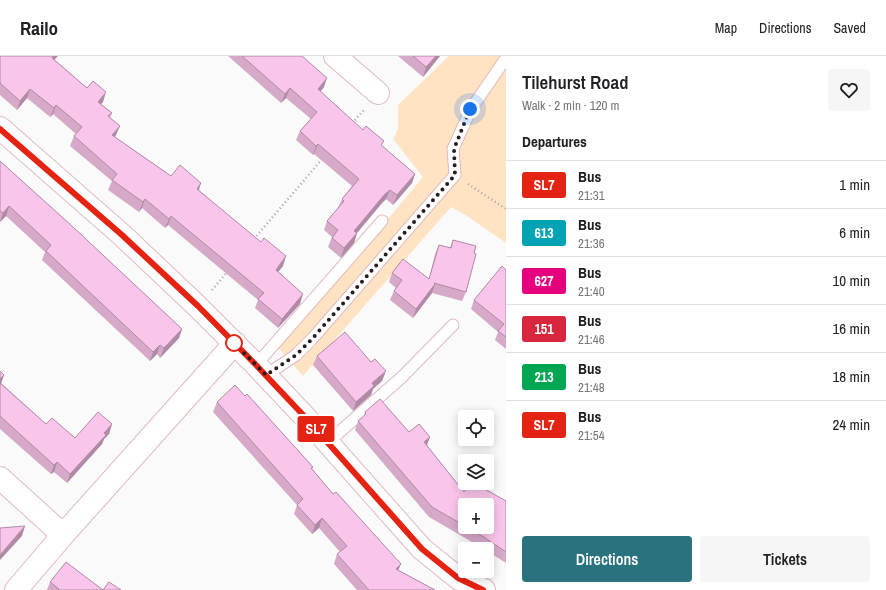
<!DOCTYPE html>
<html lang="en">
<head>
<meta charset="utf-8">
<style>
	:root { --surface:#fff; --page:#f6f6f6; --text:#202124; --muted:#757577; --line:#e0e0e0; --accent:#2b727f }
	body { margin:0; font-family:"Archivo Narrow",sans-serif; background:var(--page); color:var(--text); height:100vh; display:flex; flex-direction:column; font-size:15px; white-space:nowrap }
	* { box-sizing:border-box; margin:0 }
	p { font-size:13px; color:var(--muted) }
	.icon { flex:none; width:22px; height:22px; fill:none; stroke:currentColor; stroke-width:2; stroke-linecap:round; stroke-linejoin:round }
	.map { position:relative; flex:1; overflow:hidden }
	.panel { display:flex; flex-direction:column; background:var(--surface); width:380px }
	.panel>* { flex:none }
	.badge { padding:0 8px; border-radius:3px; font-size:14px; line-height:26px }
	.controls { position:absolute; left:458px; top:354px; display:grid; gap:8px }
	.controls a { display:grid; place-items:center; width:36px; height:36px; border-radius:4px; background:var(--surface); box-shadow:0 2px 10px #0003; font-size:20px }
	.you { position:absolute; width:20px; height:20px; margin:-10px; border:3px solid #fff; border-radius:50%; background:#1a73e8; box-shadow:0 0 0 6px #1a73e833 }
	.map>.badge { position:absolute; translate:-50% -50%; box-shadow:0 0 0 2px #fff }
	h2 { padding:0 16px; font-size:15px; line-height:36px }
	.round { display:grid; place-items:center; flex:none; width:42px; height:42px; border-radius:4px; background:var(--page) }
	.overview { display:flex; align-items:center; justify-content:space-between; height:68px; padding:0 16px }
	h1 { font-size:19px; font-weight:600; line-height:30px }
	.button { display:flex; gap:8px; margin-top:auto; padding:8px 16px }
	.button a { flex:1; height:46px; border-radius:4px; background:var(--accent); color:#fff; font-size:16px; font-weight:600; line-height:46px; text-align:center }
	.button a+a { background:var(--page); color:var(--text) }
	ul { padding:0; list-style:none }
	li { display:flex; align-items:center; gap:12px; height:48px; padding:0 16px; border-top:1px solid var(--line) }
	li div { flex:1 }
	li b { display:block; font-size:15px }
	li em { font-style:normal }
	li .badge { min-width:44px; font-weight:700; text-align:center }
	header { display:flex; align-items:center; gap:24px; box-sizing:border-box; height:56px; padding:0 20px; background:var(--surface); border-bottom:1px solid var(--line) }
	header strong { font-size:19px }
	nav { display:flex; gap:22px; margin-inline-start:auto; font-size:14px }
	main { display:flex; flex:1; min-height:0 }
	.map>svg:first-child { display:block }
</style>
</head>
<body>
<header>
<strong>Railo</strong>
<nav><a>Map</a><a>Directions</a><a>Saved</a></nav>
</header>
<main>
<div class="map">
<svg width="506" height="534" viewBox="0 0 506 534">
	<rect width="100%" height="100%" fill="#fafafa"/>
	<!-- green -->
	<path fill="#ffe3c3" d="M449,0H506V187L467,160L451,151L303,320L277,290L351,208L423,121L393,83L398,73V49Z"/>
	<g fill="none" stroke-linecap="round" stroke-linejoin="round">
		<!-- lane casing -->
		<g stroke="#e0b9be" stroke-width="13">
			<g id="lane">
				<path d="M256,309L382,165"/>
				<path d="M266,319L296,299L312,283L455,119L453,93L471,53L506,2"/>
				<path d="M327,387L402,321L453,269"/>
			</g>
		</g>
		<!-- street casing -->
		<g stroke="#e0b9be" stroke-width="24">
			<g id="street">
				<path d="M335,0L378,37"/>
				<path d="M0,422L63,479"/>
				<path d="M16,534L63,479L235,287"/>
			</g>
		</g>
		<!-- primary casing -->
		<g stroke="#e0b9be" stroke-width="24">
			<path id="primary" d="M0,72L122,179L197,250L256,309L305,361L422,493L458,522L484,534"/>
		</g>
		<!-- path -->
		<g stroke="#aaa5a6" stroke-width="2.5" stroke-dasharray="1 3" stroke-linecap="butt">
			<path d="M352,67L365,53"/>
			<path d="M468,128L506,153"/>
			<path d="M254,183L323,102"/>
			<path d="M212,234L228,215"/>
		</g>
		<!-- lane -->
		<use href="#lane" stroke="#fff" stroke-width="11"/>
		<!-- street -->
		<use href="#street" stroke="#fff" stroke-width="22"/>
		<!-- primary -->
		<use href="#primary" stroke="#fff" stroke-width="22"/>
	</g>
	<!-- wall -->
	<g fill="#d7a9c9" fill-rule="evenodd">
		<path d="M0,0L55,4L103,46L101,48L112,57L110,62L116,79L115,81L171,120L199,134L283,210L278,216L300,248L278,272L255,252L258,244L168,169L165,172L142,152L139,156L108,134L112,125L70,90L74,80L76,78L53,58L50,61L27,42L17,54L0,39Z"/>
		<path d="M228,0H302L324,31L320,36L363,74L415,118L412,127L393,149L386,143L382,147L357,177L354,187L341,202L328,191L332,181L324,174L327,165L338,152L342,143L352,130L314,98L313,99L296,84L300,75L311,63L286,42L281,47Z"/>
		<path d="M398,0H440L423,21Z"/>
		<path d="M0,105L182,273L179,282L160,302L157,298L150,305L42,204L45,196L6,160L0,166Z"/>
		<path d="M453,184L474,197L466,236L462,245L432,237L413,262L390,244L394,235L396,232L389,226L392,217L429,223L435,198L439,189L450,192Z"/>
		<path d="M506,214V293L495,284L498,276L471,253L474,244Z"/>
		<path d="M317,300L382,325L373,333L371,339L353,355L313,309Z"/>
		<path d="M0,315L1,327L46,368L75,382L112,368L109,378L104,383L102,388L67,427L54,416L51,418L0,373Z"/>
		<path d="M245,340L313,411L312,413L398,514L435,534H357L334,508L337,498L340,496L319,472L312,478L294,458L297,449L213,356L217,346Z"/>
		<path d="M365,356L409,376L430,381L427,390L464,436L506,445V444V507L487,495V493H484L429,461L355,374L358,365L364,360ZM465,449L487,471H465Z"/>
		<path d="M50,526L103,534H121H47Z"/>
	</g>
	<!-- shaded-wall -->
	<g fill="#af8aa4">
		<path d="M53,0H58L48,11L52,2Z"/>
		<path d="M436,0H440L423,21L426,11Z"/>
		<path d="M327,22L324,31L314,43L318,33Z"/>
		<path d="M290,32L286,42L281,47L285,38Z"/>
		<path d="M30,33L27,42L17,54L20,45Z"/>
		<path d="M106,36L103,46L95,55L98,46Z"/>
		<path d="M56,49L53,58L50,61L54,52Z"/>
		<path d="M120,70L116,79L109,88L112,79Z"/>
		<path d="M318,88L314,98L313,99L316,90Z"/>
		<path d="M415,118L412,127L393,149L397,139Z"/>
		<path d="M201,127L198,137L197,133Z"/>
		<path d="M390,134L386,143L382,147L351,184L354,175L385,138Z"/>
		<path d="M145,143L142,152L139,156L143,146Z"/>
		<path d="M9,150L6,160L0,166L3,157Z"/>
		<path d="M171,160L168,169L165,172L169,163Z"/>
		<path d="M357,177L354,187L341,202L344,192Z"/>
		<path d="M286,200L283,210L272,223L276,214Z"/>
		<path d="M435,228L432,237L413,262L416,253Z"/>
		<path d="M303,238L300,248L278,272L282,263Z"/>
		<path d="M182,273L179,282L160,302L164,292Z"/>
		<path d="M160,289L157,298L150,305L153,296Z"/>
		<path d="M386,315L382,325L373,333L371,339L353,355L356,346L372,327Z"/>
		<path d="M4,319L1,328L0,329V323Z"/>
		<path d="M112,368L109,378L104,383L102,388L67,427L70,418Z"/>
		<path d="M430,381L426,390L424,386Z"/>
		<path d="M57,406L54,416L51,418L54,409Z"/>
		<path d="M322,462L319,472L312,478L315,469Z"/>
		<path d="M25,470L22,480L0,504V499Z"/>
		<path d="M401,508L397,517L396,513Z"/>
	</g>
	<!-- building -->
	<g fill="#fac5ea" stroke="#af8aa4">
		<path d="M0,0H53L52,2L87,32L93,25L106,36L98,46L112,57L108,60L120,70L112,79L171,120L180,109L201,127L197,133L261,186L264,182L286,200L276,214L303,238L282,263L258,243L264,237L171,160L169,163L145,143L143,146L112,124L117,118L74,80L82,71L56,49L54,52L30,33L20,45L0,27Z"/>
		<path d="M242,0H302L327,22L318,33L363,74L366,70L384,85L381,89L415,118L397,139L390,134L385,138L354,175L357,177L344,192L332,182L338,174L327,165L344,145L342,143L359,123L318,88L316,90L300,75L317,56L290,32L285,38Z"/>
		<path d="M413,0H436L426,11Z"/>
		<path d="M0,105L72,170L182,273L164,292L160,289L153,296L46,195L51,189L9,150L3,157L0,155Z"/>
		<path d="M453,184L476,190L474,197L476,198L466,236L434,227L435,228L416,253L394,235L402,224L392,217L403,203L429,223L439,189L451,192Z"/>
		<path d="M502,210L506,214V281L498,275L504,268L474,244Z"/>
		<path d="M345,276L371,306L375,303L386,315L372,327L374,330L356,346L317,300Z"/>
		<path d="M0,315L4,319L0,323Z"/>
		<path d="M0,327L46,368L52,362L75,382L98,356L112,368L104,377L106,379L70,418L57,406L54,409L0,360Z"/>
		<path d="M235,329L245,340L247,338L313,411L311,412L333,438L336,436L401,508L396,513L435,534H369L337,498L347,490L322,462L315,469L297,449L303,443L217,346Z"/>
		<path d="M380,343L409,376L419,368L430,381L424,386L464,436L470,427H474L506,445V444V496L484,481L466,471H487V449H465V470L432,451L358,365L366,358L365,356Z"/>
		<path d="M25,470L0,499V472Z"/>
		<path d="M66,506L103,534L109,526L121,534H58L59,533L50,526Z"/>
	</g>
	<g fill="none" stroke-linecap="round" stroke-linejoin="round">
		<!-- line casing -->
		<g stroke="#fff" stroke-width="9">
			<path id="line" d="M0,73L122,179L198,250L256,309L305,361L422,493L458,522L483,534"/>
		</g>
		<!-- line -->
		<use href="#line" stroke="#e42313" stroke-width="6"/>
		<!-- walk -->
		<path stroke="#2a1b1e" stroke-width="4" stroke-dasharray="0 7.2" d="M234,287L266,319L296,299L312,283L455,119L454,93L470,53"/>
	</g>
	<!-- markers -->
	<circle fill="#fff" stroke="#e42313" stroke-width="2" cx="234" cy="287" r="8"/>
</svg>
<div class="controls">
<a><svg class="icon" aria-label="locate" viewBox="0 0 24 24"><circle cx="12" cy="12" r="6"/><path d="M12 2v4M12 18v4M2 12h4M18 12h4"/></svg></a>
<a><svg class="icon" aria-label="layers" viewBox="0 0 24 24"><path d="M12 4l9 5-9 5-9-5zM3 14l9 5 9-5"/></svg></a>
<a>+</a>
<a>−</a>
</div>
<div class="you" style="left:470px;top:53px"></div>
<b class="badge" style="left:316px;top:373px;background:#e42313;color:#fff">SL7</b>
</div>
<section class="panel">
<div class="overview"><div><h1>Tilehurst Road</h1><p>Walk · 2 min · 120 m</p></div><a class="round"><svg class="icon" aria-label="heart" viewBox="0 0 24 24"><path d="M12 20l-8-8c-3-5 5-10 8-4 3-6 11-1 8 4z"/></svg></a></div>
<h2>Departures</h2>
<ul>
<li><span class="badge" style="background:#e42313;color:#fff">SL7</span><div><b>Bus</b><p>21:31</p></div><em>1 min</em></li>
<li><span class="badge" style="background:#00a3b4;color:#fff">613</span><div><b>Bus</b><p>21:36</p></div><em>6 min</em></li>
<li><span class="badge" style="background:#e6007e;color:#fff">627</span><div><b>Bus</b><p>21:40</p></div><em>10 min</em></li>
<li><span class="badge" style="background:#d7263d;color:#fff">151</span><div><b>Bus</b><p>21:46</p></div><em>16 min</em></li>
<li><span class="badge" style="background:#00a651;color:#fff">213</span><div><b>Bus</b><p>21:48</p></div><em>18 min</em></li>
<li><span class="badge" style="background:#e42313;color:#fff">SL7</span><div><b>Bus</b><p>21:54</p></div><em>24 min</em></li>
</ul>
<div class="button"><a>Directions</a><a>Tickets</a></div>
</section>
</main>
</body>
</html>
